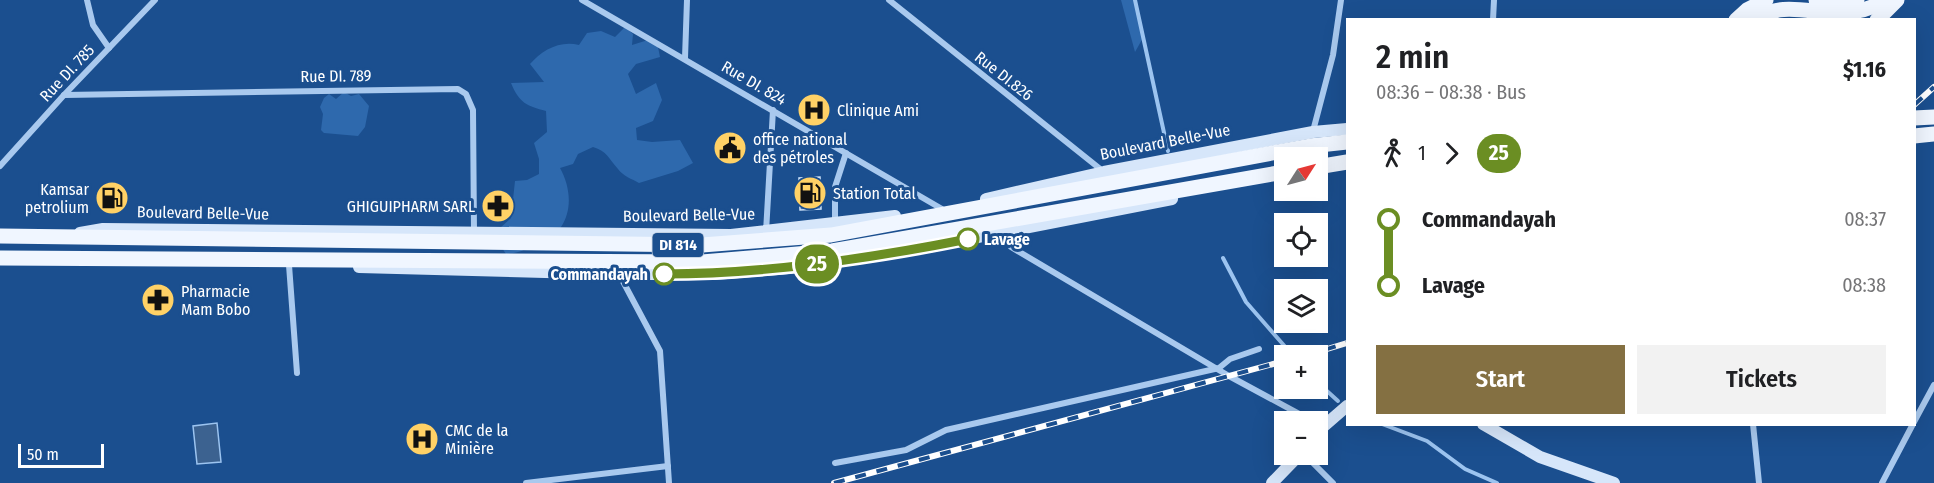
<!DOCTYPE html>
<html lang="en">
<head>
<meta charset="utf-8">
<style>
	:root { --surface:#fff; --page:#f2f2f2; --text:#202124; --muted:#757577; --accent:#847042 }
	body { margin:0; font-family:"Fira Sans Condensed",sans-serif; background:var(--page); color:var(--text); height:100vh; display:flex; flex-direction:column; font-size:22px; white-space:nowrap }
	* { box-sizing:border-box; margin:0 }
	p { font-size:20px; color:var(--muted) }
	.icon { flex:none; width:33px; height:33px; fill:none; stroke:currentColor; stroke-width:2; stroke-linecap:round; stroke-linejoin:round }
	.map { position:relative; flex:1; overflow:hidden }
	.sheet { position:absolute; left:1346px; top:18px; width:570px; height:408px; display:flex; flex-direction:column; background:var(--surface); border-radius:0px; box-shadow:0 6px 24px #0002 }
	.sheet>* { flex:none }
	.badge { padding:0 12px; border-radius:20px; font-size:21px; line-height:39px }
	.needle { width:39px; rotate:54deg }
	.buttons { position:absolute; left:1274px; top:147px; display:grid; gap:12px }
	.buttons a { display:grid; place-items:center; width:54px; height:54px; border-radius:0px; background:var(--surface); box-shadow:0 6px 24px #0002; font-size:30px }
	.scale { position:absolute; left:18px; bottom:15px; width:86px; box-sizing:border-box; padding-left:6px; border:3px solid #fff; border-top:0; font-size:16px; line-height:21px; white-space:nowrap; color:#fff; -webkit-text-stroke:4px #1b4f8f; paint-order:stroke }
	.map>.badge { position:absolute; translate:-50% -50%; box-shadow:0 0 0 3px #fff }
	.legs { display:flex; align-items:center; gap:9px; height:66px; padding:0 30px; font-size:20px }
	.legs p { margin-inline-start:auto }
	.headline { display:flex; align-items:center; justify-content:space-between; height:102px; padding:0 30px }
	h1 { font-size:33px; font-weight:600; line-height:45px }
	.cta { display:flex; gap:12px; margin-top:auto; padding:12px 30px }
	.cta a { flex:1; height:69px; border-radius:0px; background:var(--accent); color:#fff; font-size:24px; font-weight:600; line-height:69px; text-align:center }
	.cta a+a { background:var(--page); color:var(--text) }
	ul { padding:0 30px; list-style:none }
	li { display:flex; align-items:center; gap:21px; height:66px; font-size:22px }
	li i { display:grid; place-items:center; width:9px; height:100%; margin:0 8px; background:currentColor }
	li i::after { content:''; width:15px; height:15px; margin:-8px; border:4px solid; border-radius:50%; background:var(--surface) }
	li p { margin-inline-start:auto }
	li:first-child i { background:linear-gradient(#0000 50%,currentColor 0) }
	li:last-child i { background:linear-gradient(currentColor 50%,#0000 0) }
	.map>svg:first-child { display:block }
</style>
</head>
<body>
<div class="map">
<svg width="1934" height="483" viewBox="0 0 1934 483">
	<rect width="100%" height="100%" fill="#1b4f8f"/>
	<!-- green -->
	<g fill="#2e69ad">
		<path d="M1121,0H1136L1144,36L1135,52Z"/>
		<path d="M625,27L633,34L632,45L648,40L658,47L660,57L636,64L628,74L636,94L656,83L662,100L653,121L636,128L637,140L652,142L680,140L693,163L678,171L639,183C632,179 623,176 618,169C609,159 607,151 593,147L578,154L573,164L560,168C570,186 573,209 561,227C557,232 547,237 541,240C529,248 521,253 506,254L496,239L500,228L511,218L515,181L527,180L539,174V159L534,143L547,132L546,111C527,106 519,103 511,83L544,82L530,64C542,50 560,40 579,45L587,33L601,31L615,37Z"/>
		<path d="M344,92L351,96L359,94L369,106L365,127L358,136L324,133L321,130L323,114L320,107L324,98L329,94L336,99Z"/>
	</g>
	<!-- water -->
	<path fill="#3c6290" stroke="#9cc4f0" stroke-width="1.5" d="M217,423L221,462L197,464L193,426Z"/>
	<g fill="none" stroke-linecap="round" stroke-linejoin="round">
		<!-- stream -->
		<g stroke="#9cc4f0" stroke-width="4">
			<path d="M1135,0L1168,151"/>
			<path d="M1223,258L1246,302L1288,350"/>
			<path d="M1317,382L1338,401"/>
			<path d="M1382,424L1427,441L1465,469L1497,483"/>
		</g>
	</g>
	<!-- building -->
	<path fill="#4478b7" stroke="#cfe3fa" stroke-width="1.5" d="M820,177L821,209L800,210L799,178Z"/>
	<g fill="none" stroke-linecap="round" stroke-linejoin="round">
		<!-- street -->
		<g stroke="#a9c9ee" stroke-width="6">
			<path d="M87,0L93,25L109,48"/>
			<path d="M582,0L942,209"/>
			<path d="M889,0L1104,172"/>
			<path d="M1493,20L1494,0"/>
			<path d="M685,58L687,0"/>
			<path d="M64,95L458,89L466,94L473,110L474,233"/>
			<path d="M1313,131L1333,55L1341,0"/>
			<path d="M0,166L64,95L155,0"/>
			<path d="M835,224V187L846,153"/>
			<path d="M1010,231L1011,247L1229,376L1314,422"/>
			<path d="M766,232L773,110"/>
			<path d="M289,265L297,373"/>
			<path d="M619,274L660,351L669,483"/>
			<path d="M1914,422L1934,385"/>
			<path d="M1753,424L1759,483"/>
			<path d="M1304,454L1333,483"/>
			<path d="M835,463L906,450L946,430L1219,368L1230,359L1259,349"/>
			<path d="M526,483L668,466"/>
			<path d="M1882,483L1913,424"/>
		</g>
		<!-- secondary -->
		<g stroke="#d6e6fa" stroke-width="12">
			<path d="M986,199L1104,172L1313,132L1347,129"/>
			<path d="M80,233L103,229L731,235L895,216"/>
			<path d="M359,267L619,274H715L790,268L927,247L1172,199"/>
			<path d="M1483,424L1540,457L1614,483"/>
			<path d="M1317,432L1347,406"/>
			<path d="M1272,483L1300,454"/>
		</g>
		<!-- primary -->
		<g stroke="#f0f6ff" stroke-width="15">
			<path d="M1816,0L1841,2L1857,0"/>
			<path d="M1736,20L1747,10L1766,0"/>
			<path d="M1754,20C1783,0 1810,14 1842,13C1857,13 1874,7 1887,0"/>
			<path d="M1877,20L1897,0"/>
			<path d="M1914,118L1934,117"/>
			<path d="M1914,136L1934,134"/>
			<path d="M1317,167L1347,162"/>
			<path d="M0,236L702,245L831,235L1310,146L1347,142"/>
			<path d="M0,258L702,262L832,251L1284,172"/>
		</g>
		<!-- rail casing -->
		<g stroke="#fff" stroke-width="6">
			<g id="rail">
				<path d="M1914,105L1934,87"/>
				<path d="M1304,356L1347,343"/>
				<path d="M834,483L1284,361"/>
			</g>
		</g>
		<!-- rail -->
		<use href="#rail" stroke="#1b4f8f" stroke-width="4" stroke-dasharray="11" stroke-linecap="butt"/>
	</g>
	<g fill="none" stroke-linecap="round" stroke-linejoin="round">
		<!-- line-1 casing -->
		<g stroke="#fff" stroke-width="14">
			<path id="line-1" d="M664,274C766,274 868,259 968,239"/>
		</g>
		<!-- line-1 -->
		<use href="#line-1" stroke="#6b8e23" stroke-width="9"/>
	</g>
	<!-- icons -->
	<defs>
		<g id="hospital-disc" transform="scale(1.725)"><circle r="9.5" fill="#ffd166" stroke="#1b4f8f"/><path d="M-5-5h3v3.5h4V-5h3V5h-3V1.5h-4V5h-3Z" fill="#111"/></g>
		<g id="civic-disc" transform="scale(1.725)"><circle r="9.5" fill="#ffd166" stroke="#1b4f8f"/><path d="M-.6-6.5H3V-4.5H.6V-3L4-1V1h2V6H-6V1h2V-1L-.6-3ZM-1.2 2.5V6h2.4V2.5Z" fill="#111"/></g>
		<g id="fuel-disc" transform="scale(1.725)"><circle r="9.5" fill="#ffd166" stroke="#1b4f8f"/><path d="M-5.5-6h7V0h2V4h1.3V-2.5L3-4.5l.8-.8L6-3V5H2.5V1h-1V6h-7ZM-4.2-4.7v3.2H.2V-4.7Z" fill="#111"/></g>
		<g id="pharmacy-disc" transform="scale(1.725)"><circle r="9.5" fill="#ffd166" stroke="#1b4f8f"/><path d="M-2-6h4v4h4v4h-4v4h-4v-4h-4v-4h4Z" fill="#111"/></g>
	</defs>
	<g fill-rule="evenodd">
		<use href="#hospital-disc" x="814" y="110"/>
		<use href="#civic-disc" x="730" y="148"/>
		<use href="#fuel-disc" x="810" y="193"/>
		<use href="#fuel-disc" x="112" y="198"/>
		<use href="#pharmacy-disc" x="498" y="206"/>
		<use href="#pharmacy-disc" x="158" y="300"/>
		<use href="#hospital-disc" x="422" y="439"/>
	</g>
	<!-- markers -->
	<g fill="#fff" stroke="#6b8e23" stroke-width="3">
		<circle cx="968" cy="239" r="10"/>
		<circle cx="664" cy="274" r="10"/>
	</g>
	<g text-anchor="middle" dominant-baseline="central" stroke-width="6" stroke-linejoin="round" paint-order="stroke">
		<!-- shield labels -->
		<rect fill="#1b4f8f" stroke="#bbcadd" stroke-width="1.5" x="652.5" y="233" width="51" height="24" rx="4.5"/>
		<g font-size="15" font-weight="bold" fill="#fff">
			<text x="678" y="245">DI 814</text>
		</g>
		<!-- street labels -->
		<g font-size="16" fill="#fff" stroke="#1b4f8f">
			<text transform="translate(67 73) rotate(-47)">Rue DI. 785</text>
			<text transform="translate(336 76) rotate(-1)">Rue DI. 789</text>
			<text transform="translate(1004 76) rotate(38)">Rue DI.826</text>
			<text transform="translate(754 83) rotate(30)">Rue DI. 824</text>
			<text transform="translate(1165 142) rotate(-11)">Boulevard Belle-Vue</text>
			<text transform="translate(203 213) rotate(1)">Boulevard Belle-Vue</text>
			<text transform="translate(689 215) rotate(-1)">Boulevard Belle-Vue</text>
		</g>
		<!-- poi labels -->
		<g font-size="16" fill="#fff" stroke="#1b4f8f" text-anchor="start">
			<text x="837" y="110">Clinique Ami</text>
			<text x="753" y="139">office national<tspan x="753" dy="18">des pétroles</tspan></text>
			<text x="89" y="189" text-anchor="end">Kamsar<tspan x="89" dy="18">petrolium</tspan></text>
			<text x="833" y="193">Station Total</text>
			<text x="475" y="206" text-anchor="end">GHIGUIPHARM SARL</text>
			<text x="181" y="291">Pharmacie<tspan x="181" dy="18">Mam Bobo</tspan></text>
			<text x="445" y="430">CMC de la<tspan x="445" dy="18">Minière</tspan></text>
		</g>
		<!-- stop labels -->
		<g font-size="16" font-weight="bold" fill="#fff" stroke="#1b4f8f" text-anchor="start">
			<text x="984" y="239">Lavage</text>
			<text x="648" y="274" text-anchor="end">Commandayah</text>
		</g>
	</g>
</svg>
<div class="buttons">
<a><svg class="needle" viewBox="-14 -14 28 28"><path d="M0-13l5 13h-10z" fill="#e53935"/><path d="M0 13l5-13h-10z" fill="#757577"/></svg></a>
<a><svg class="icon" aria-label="locate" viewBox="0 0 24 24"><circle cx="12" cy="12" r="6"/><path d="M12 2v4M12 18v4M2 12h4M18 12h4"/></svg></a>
<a><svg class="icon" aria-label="layers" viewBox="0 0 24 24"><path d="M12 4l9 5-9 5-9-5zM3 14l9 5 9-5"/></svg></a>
<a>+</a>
<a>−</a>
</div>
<div class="scale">50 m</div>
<b class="badge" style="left:817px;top:264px;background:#6b8e23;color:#fff">25</b>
<section class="sheet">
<div class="headline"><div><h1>2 min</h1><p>08:36 – 08:38 · Bus</p></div><b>$1.16</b></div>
<div class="legs"><svg class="icon" aria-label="walk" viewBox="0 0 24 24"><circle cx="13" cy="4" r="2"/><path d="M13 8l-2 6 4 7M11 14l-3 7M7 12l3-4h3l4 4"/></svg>1<svg class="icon" aria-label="forward" viewBox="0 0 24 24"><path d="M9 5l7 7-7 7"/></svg><b class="badge" style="background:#6b8e23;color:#fff">25</b></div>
<ul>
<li><i style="color:#6b8e23"></i><b>Commandayah</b><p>08:37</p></li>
<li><i style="color:#6b8e23"></i><b>Lavage</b><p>08:38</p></li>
</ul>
<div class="cta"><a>Start</a><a>Tickets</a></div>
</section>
</div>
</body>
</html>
